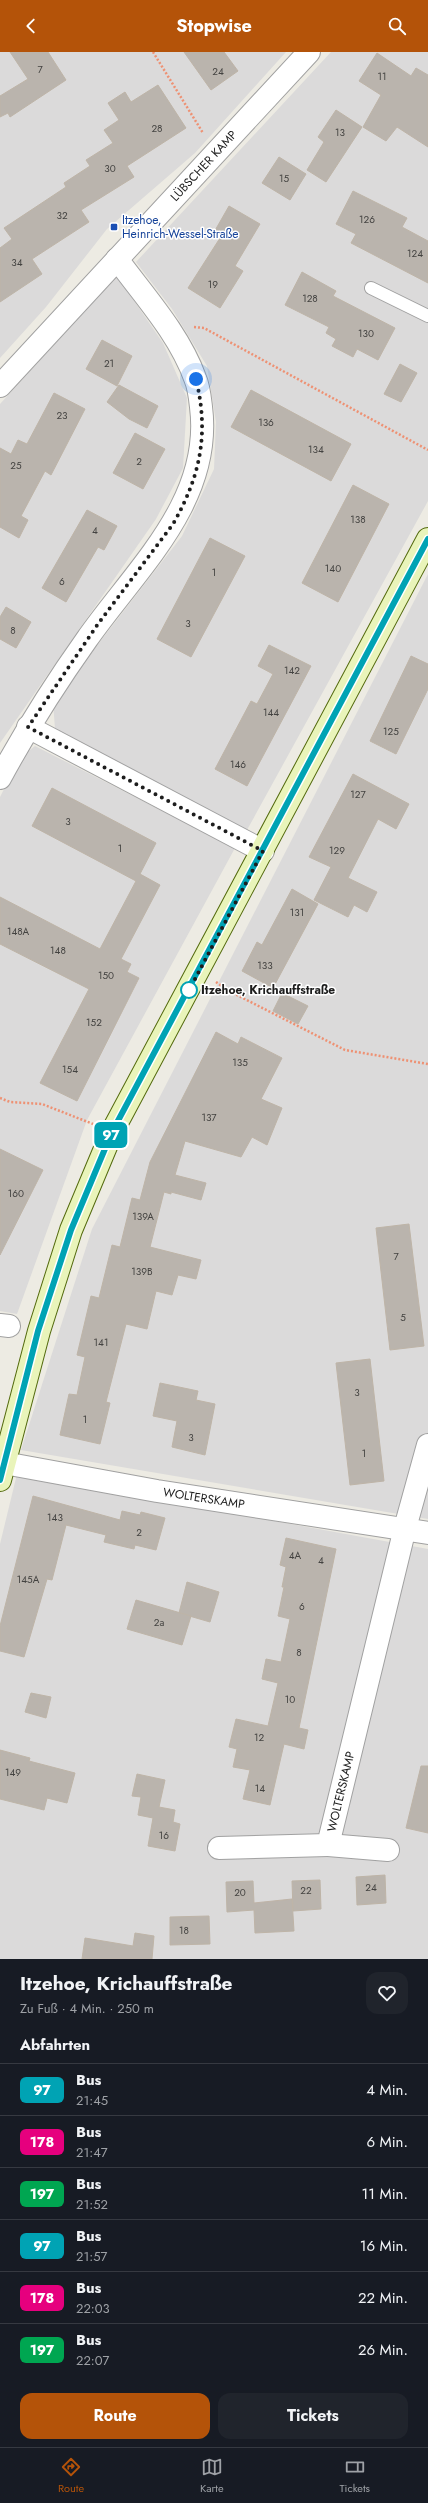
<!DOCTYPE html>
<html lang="de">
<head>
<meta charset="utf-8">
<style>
	:root { --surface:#171b24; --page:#20242c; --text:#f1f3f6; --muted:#9ea1a6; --line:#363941; --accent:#b45309 }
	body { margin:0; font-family:Jost,sans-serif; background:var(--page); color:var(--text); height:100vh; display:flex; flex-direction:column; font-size:15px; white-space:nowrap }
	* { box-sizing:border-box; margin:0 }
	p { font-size:13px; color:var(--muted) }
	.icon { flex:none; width:22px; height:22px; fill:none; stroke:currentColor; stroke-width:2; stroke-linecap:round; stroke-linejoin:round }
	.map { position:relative; height:1907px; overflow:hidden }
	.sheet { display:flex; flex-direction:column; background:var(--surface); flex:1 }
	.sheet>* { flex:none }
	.badge { padding:0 8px; border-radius:6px; font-size:14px; line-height:26px }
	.you { position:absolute; width:20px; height:20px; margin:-10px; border:3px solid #fff; border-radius:50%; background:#1a73e8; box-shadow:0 0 0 6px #1a73e833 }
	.map>.badge { position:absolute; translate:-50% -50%; box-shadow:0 0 0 2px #fff }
	h2 { padding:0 20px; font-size:15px; line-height:36px }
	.round { display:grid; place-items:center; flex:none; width:42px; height:42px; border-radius:12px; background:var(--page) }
	.summary { display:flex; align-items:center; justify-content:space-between; height:68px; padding:0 20px }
	h1 { font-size:19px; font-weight:700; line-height:30px }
	.cta { display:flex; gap:8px; margin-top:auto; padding:8px 20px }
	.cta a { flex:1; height:46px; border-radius:12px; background:var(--accent); color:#fff; font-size:16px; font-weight:700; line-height:46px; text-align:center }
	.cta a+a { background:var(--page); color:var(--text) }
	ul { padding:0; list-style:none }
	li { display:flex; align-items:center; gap:12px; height:52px; padding:0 20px; border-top:1px solid var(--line) }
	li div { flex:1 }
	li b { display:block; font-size:15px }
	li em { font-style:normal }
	li .badge { min-width:44px; font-weight:700; text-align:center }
	header { display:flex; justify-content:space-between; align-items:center; height:52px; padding:0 20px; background:var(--accent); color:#fff; font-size:18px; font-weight:700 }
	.menu { display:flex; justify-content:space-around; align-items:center; height:56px; border-top:1px solid var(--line); background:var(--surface); font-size:11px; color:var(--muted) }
	.menu a { display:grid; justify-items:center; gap:2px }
	.menu .on { color:var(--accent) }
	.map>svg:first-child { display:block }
</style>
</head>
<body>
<header><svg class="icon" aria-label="back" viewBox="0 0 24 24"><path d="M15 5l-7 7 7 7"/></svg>Stopwise<svg class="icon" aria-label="search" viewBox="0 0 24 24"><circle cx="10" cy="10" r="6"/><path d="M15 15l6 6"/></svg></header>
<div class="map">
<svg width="428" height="1907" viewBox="0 0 428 1907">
	<rect width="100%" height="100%" fill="#edebe3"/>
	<!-- residential -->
	<g fill="#dbdada">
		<path d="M0,0H286L195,101L107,177L46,255L0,306Z"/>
		<path d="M331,0H428V449L247,778L55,677L53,650L182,484L214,417L216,370L207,314L172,257L136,210Z"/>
		<path d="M117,224L163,291L187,346L183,416L156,467L0,691V352Z"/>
		<path d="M428,522V1467L21,1398L92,1177Z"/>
		<path d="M35,694L235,796L87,1068L17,1262L0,1259V745L20,706Z"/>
		<path d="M17,1422L428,1497V1907H0V1492Z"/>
	</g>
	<!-- building -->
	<g fill="#bab4ad" stroke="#beb4a7">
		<path d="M10,0H48L66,28L10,65L8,61L0,65V44L28,27Z"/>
		<path d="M184,0H224L238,19L211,38Z"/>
		<path d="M377,1L411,24L416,16L428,23V95L397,75L386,89L363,75L381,43L359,29Z"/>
		<path d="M158,33L186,76L127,114L134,125L81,158L89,170L32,207L42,222L0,250V196L12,187L4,176L66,135L64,131L90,114L86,108L113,91L104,78L119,68L108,51L125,40L131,50Z"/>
		<path d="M336,58L362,75L326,130L307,118L324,90L318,85Z"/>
		<path d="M279,105L306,122L290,148L262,131Z"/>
		<path d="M353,139L407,166L402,175L428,189V231L351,191L356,182L336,172Z"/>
		<path d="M229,154L260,172L235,214L243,219L220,256L188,236L220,186L213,182Z"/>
		<path d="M302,220L336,239L333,244L395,276L378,308L357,297L353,305L332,294L336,287L326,281L329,275L285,253Z"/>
		<path d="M102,288L132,304L117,334L86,317Z"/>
		<path d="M400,312L417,321L401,350L384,342Z"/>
		<path d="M119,333L158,354L147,376L129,367L107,350Z"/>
		<path d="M251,338L351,392L331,429L231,375Z"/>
		<path d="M54,341L85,357L51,423L45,419L21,464L28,468L19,486L0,475V396L11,402L18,388L27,392Z"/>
		<path d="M135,381L165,397L143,437L113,421Z"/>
		<path d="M353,433L389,452L338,550L302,531Z"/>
		<path d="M87,458L117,474L104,498L98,495L66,550L42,536Z"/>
		<path d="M210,486L245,504L191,605L157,587Z"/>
		<path d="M6,555L31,570L16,596L0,587V565Z"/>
		<path d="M269,593L311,614L247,734L215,717L251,649L257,652L273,622L258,614Z"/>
		<path d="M411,604L428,612V637L396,702L370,689Z"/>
		<path d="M353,722L409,752L396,777L378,767L348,826L377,840L367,860L354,853L348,865L314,848L331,815L309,805Z"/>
		<path d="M52,736L156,791L140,822L160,833L121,907L131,912L127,920L139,926L77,1049L40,1031L89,937L0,892V845L100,897L136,829L32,774Z"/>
		<path d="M292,837L318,852L273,936L242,919L257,890L262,893Z"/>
		<path d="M282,941L308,954L298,972L273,959Z"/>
		<path d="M216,980L238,992L241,985L282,1006L261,1047L282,1056L267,1093L252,1085L241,1105L185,1089L175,1123L206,1131L201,1148L171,1140V1142L164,1140L150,1195L201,1208L196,1227L178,1223L172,1243L156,1239L147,1277L126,1272L106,1350L110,1351L100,1392L60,1383L69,1342L77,1343L85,1305L77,1303L91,1244L99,1246L112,1193L120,1195L132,1146L140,1148L150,1110Z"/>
		<path d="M0,1097L43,1118L0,1203Z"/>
		<path d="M409,1172L424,1294L390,1298L376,1176Z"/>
		<path d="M370,1307L384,1429L350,1433L336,1311Z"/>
		<path d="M160,1331L198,1339L196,1348L215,1352L205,1403L172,1395L177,1369L153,1364Z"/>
		<path d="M33,1444L120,1468L122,1459L140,1463L141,1460L165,1466L156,1498L135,1493L134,1497L104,1490L106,1483L66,1473L52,1528L47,1527L24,1605L0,1599V1574Z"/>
		<path d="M286,1486L336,1497L299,1676L308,1678L304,1697L284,1692L270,1753L243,1747L250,1718L233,1715L237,1697L229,1695L236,1667L268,1674L278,1631L262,1627L266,1607L281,1610L290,1567L278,1564L284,1535H282L286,1515L280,1513Z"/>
		<path d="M187,1530L219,1540L210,1570L179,1561Z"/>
		<path d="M136,1548L191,1564L182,1593L127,1577Z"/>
		<path d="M31,1641L51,1645L46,1666L25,1660Z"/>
		<path d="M0,1698L30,1706L29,1709L75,1721L67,1751L47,1746L44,1758L0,1747Z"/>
		<path d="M421,1714H428V1781L406,1776Z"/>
		<path d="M137,1722L165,1728L159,1755L175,1758L173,1770L180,1772L175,1799L148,1794L153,1766L138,1763L141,1745L132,1744Z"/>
		<path d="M385,1823L386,1851L357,1853L356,1825Z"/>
		<path d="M320,1828L321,1857L293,1859L292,1829Z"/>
		<path d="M253,1829L254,1851L292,1847L294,1879L255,1881L254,1858L227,1860L226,1830Z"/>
		<path d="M209,1864L210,1892L170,1893V1865Z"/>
		<path d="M135,1881L154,1884L152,1907H82L85,1886L133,1894Z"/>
	</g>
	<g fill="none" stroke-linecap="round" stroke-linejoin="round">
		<!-- service casing -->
		<g stroke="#a1a1a1" stroke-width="14">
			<path id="service" d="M371,236L428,264"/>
		</g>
		<!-- minor casing -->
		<g stroke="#a1a1a1" stroke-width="24">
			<g id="minor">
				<path d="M28,675L263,799"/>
				<path d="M0,726C26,678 55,632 87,587C136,517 213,449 201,355C200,346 199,335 195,326C179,282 145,245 117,207"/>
				<path d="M0,1273L9,1274"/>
				<path id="s1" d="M4,1411L157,1439L428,1481"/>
				<path d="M328,1793L388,1798"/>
				<path id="s2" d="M219,1796L328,1793L405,1476L428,1393"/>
			</g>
		</g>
		<!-- tertiary casing -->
		<g stroke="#a1a1a1" stroke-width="24">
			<g id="tertiary">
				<path id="s3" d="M0,334L309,0"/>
			</g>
		</g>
		<!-- secondary casing -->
		<g stroke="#536a0d" stroke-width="24">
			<path id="secondary" d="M0,1428L39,1279L71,1178L112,1080L428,487"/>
		</g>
		<!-- path -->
		<g stroke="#ee9173" stroke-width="2.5" stroke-dasharray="2 2" stroke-linecap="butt">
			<path d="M153,0L203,81"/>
			<path d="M194,275L204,276L428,398"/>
			<path d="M216,930L229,939L345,998L428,1012"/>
			<path d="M0,1046L10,1050L42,1052L93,1072"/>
		</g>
		<!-- service -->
		<use href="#service" stroke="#fff" stroke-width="12"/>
		<!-- minor -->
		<use href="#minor" stroke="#fff" stroke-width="22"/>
		<!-- tertiary -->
		<use href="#tertiary" stroke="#fff" stroke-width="22"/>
		<!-- secondary -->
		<use href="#secondary" stroke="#e9f4ba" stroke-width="22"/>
	</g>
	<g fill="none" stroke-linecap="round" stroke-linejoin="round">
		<!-- line casing -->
		<g stroke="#fff" stroke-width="9">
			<path id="line" d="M0,1428L38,1279L71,1178L112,1080L428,487"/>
		</g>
		<!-- line -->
		<use href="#line" stroke="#00a3b4" stroke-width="6"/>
		<!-- walk -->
		<path stroke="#1d1d1d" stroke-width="4" stroke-dasharray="0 7.2" d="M189,938L187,942L263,799L28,675L98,572L173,472C201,423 209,381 196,327"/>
	</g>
	<!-- markers -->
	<rect fill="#1a4fb4" stroke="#fff" stroke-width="1.5" x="110" y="171" width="8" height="8" rx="2"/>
	<circle fill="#fff" stroke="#00a3b4" stroke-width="2" cx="189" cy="938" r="8"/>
	<g text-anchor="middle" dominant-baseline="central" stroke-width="3" stroke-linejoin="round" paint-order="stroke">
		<!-- number labels -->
		<g font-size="10" fill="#444341">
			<text x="40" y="17">7</text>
			<text x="218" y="19">24</text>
			<text x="382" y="24">11</text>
			<text x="157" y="76">28</text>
			<text x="340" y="80">13</text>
			<text x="110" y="116">30</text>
			<text x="284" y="126">15</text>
			<text x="62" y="163">32</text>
			<text x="367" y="167">126</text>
			<text x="415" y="201">124</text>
			<text x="17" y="210">34</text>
			<text x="213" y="232">19</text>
			<text x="310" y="246">128</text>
			<text x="366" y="281">130</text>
			<text x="109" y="311">21</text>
			<text x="62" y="363">23</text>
			<text x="266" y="370">136</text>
			<text x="316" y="397">134</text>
			<text x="139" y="409">2</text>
			<text x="16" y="413">25</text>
			<text x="358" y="467">138</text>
			<text x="95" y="478">4</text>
			<text x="333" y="516">140</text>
			<text x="214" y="520">1</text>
			<text x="62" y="529">6</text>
			<text x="188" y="571">3</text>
			<text x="13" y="578">8</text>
			<text x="292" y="618">142</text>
			<text x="271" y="660">144</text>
			<text x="391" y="679">125</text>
			<text x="238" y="712">146</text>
			<text x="358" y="742">127</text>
			<text x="68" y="769">3</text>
			<text x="120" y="796">1</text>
			<text x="337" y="798">129</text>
			<text x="297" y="860">131</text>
			<text x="18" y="879">148A</text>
			<text x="58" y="898">148</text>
			<text x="265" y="913">133</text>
			<text x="106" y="923">150</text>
			<text x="94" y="970">152</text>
			<text x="240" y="1010">135</text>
			<text x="70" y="1017">154</text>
			<text x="209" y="1065">137</text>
			<text x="16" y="1141">160</text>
			<text x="143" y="1164">139A</text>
			<text x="396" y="1204">7</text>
			<text x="142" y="1219">139B</text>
			<text x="403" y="1265">5</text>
			<text x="101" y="1290">141</text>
			<text x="357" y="1340">3</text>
			<text x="85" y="1367">1</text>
			<text x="191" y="1385">3</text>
			<text x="364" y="1401">1</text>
			<text x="55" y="1465">143</text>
			<text x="139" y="1480">2</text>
			<text x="295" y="1503">4A</text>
			<text x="321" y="1508">4</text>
			<text x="28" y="1527">145A</text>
			<text x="302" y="1554">6</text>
			<text x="159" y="1570">2a</text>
			<text x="299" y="1600">8</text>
			<text x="290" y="1647">10</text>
			<text x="259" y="1685">12</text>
			<text x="13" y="1720">149</text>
			<text x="260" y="1736">14</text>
			<text x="164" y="1783">16</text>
			<text x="371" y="1835">24</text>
			<text x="306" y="1838">22</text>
			<text x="240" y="1840">20</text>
			<text x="184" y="1878">18</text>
		</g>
		<!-- street labels -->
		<g font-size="12" fill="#1d1d1d" stroke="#fff">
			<text stroke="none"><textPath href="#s3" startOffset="300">LÜBSCHER KAMP</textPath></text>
			<text stroke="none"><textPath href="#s1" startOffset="203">WOLTERSKAMP</textPath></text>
			<text stroke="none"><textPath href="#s2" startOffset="164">WOLTERSKAMP</textPath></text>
		</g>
		<!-- transit labels -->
		<g font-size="12" fill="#164399" stroke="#fff" text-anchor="start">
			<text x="122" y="168">Itzehoe,<tspan x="122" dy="14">Heinrich-Wessel-Straße</tspan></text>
		</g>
		<!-- stop labels -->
		<g font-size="12" font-weight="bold" fill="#1d1d1d" stroke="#fff" text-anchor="start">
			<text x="201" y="938">Itzehoe, Krichauffstraße</text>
		</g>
	</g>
</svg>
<div class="you" style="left:196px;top:327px"></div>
<b class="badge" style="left:111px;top:1083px;background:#00a3b4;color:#fff">97</b>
</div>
<section class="sheet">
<div class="summary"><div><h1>Itzehoe, Krichauffstraße</h1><p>Zu Fuß · 4 Min. · 250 m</p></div><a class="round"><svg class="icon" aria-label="heart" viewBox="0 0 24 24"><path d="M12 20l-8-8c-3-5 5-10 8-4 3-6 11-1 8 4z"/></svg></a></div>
<h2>Abfahrten</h2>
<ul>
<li><span class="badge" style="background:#00a3b4;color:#fff">97</span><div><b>Bus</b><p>21:45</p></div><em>4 Min.</em></li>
<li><span class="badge" style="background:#e6007e;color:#fff">178</span><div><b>Bus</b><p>21:47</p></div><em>6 Min.</em></li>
<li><span class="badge" style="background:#00a651;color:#fff">197</span><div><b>Bus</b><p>21:52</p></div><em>11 Min.</em></li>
<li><span class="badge" style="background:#00a3b4;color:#fff">97</span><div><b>Bus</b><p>21:57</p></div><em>16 Min.</em></li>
<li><span class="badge" style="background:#e6007e;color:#fff">178</span><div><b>Bus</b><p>22:03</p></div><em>22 Min.</em></li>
<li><span class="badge" style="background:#00a651;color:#fff">197</span><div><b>Bus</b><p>22:07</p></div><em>26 Min.</em></li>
</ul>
<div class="cta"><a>Route</a><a>Tickets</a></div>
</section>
<nav class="menu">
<a class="on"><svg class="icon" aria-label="directions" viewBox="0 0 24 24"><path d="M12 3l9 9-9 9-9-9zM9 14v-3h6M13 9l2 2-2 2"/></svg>Route</a>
<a><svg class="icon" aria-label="map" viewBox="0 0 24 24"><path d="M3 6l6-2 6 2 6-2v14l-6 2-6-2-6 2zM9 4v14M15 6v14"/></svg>Karte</a>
<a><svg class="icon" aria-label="tickets" viewBox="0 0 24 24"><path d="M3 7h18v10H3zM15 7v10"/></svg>Tickets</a>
</nav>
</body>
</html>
